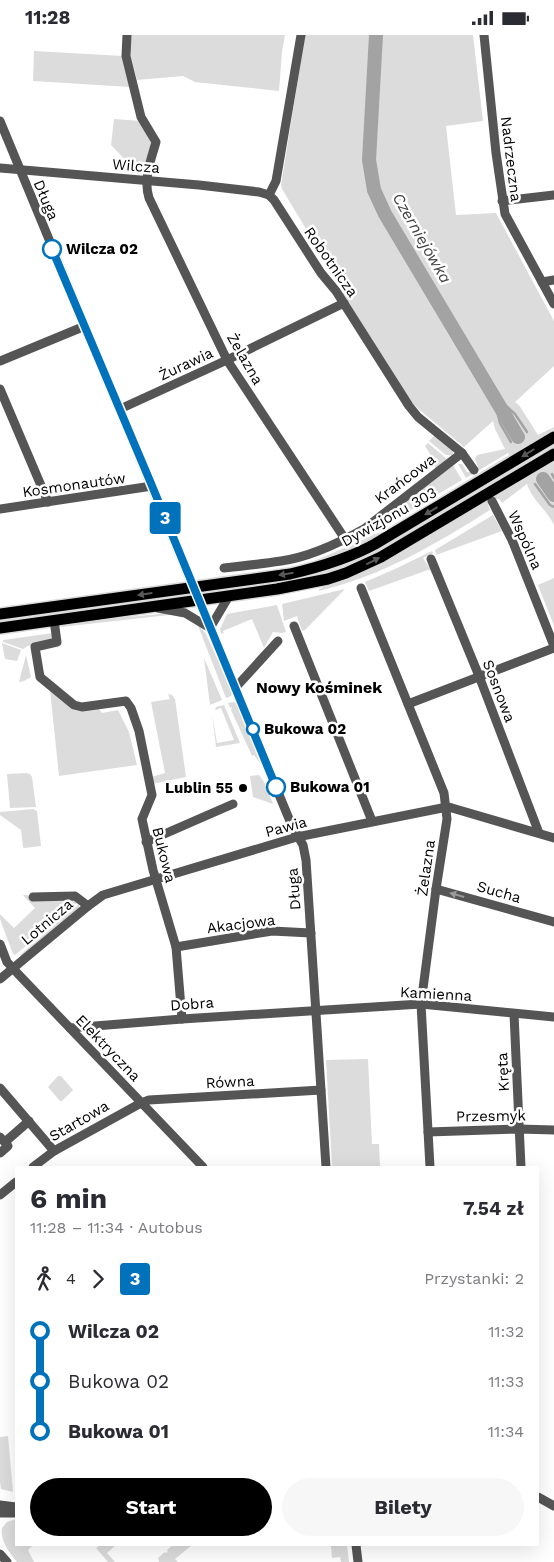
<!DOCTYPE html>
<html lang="pl">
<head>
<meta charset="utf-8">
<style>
	:root { --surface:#fff; --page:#f7f7f7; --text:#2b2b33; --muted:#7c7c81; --accent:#000 }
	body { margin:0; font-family:"Work Sans",sans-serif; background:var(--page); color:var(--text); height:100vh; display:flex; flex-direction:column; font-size:19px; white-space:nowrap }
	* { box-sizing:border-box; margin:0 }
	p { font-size:16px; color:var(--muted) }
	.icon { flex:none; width:28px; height:28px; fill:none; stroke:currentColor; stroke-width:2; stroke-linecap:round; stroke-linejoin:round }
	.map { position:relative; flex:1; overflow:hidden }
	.drawer { position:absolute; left:15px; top:1131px; width:524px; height:380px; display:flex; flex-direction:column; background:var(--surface); border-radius:0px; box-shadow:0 5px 20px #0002 }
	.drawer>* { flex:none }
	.badge { padding:0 10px; border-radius:4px; font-size:18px; line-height:32px }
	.map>.badge { position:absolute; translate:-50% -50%; box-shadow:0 0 0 2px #fff }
	.legs { display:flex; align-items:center; gap:8px; height:55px; padding:0 15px; font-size:16px }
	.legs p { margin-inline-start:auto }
	.overview { display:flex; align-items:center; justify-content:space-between; height:85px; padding:0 15px }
	h1 { font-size:28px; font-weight:700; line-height:38px }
	.action { display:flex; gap:10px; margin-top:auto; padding:10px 15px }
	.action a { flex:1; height:58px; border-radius:30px; background:var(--accent); color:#fff; font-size:20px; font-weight:700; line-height:58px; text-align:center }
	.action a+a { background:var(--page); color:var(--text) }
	ul { padding:0 15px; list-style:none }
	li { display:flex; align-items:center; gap:18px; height:50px; font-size:19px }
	li i { display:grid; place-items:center; width:8px; height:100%; margin:0 6px; background:currentColor }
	li i::after { content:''; width:12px; height:12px; margin:-6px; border:4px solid; border-radius:50%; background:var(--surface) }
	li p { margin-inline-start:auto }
	li:first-child i { background:linear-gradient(#0000 50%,currentColor 0) }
	li:last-child i { background:linear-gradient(currentColor 50%,#0000 0) }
	.status { display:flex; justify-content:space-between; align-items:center; height:35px; padding:0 25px; background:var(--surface); direction:ltr }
	.status svg { height:14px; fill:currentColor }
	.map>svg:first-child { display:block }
</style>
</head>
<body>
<div class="status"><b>11:28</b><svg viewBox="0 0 49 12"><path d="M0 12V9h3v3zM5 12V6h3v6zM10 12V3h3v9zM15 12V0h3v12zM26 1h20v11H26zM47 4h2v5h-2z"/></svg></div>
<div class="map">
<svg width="554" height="1527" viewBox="0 0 554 1527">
	<rect width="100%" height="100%" fill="#fff"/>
	<!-- green -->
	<g fill="#dcdcdc">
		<path d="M130,0H285L282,17L279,56L195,47L183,41L137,45L130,17Z"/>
		<path d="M305,0H473L483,86L446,91L456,180L496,178L554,286V331L515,367L519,370L538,400L554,392V394L539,403L545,413L554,408V414L547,418L552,428H554V490C547,475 532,465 527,449L502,468L499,464H493L488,470L490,475C436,509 382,541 319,556V554L333,547L374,521L356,529L322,541L321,539L353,527L372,517L439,465L438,463L509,420L508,418L466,443L458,429H462L467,437H471L478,432L475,424L477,420L505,414L495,394L493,386L464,412L409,366L342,259L344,257L282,154L281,150Z"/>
		<path d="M34,16L123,21L130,52L33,46Z"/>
		<path d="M114,84L141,86L153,107L146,131H143L142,138L139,139L111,110Z"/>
		<path d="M435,400L453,415V420H446L429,406Z"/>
		<path d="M428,408L447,424L435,434V427L425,411Z"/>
		<path d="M453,430L462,445L378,494L356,504L355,502Z"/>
		<path d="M493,480L502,496L436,520L435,515Z"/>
		<path d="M380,497C372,513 327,524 310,528Z"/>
		<path d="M432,516L433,518L423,523C426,529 430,532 433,538L432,539L430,535H428L369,556L365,547L395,534Z"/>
		<path d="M554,543V591L538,550Z"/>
		<path d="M345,554L305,595L302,596L297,581L284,586L282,569Z"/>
		<path d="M277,570L286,597L282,598L273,597L264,613L252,584L223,596L224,598L221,599L220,594L227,579Z"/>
		<path d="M87,571L88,573L66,579L0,588V583Z"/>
		<path d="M163,578L178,579L61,592C72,582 143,583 163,578Z"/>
		<path d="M197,588L206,599L233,658L231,661L226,663Z"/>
		<path d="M53,598L54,605L28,611L23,614L3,607V605Z"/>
		<path d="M2,608L21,615L17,626L5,624Z"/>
		<path d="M26,620L31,642L24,646L19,647Z"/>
		<path d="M204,623L222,665L210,670Z"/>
		<path d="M50,655L77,675L98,673L102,678L118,675L129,697L137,730L59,741Z"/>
		<path d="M168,659L172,660L175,664L186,742L152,749L151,742L165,738L151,667L170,664Z"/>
		<path d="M234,667L238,669L265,735L254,720L252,721L231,675L232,672L230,673L228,668Z"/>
		<path d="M224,670L240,708L216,712L212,678L217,708L234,705L221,673L215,675L216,672Z"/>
		<path d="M26,738L30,739L32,742L36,772L10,773L7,739Z"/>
		<path d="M259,740L264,747L273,769L253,762L250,741Z"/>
		<path d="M33,774L37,776L41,811L24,813L23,812L21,795L0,780V777Z"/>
		<path d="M23,860H27L33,866H75L77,868L15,920L13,919L0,884V879L14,893L35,873Z"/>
		<path d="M79,869V873L21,922L20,920Z"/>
		<path d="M368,1024L372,1109H379L380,1132H332L326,1025Z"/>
		<path d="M58,1041H61L73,1055L62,1066H60L48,1052Z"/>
		<path d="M8,1401L13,1457L1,1454L0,1447V1402Z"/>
		<path d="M16,1484V1510H33L28,1515L34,1527H17C9,1517 0,1506 2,1493L7,1487Z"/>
		<path d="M100,1510H116L107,1518L115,1527H108L96,1513Z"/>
		<path d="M173,1510H192L175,1524L178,1527H159L158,1523L165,1517L166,1518L168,1517L167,1515Z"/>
		<path d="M331,1510H347L349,1527H341L340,1522L332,1523Z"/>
	</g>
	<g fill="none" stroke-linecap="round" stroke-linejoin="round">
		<!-- stream -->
		<g stroke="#a3a3a3" stroke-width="2.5">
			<path d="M493,359L515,379L527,397"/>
			<path d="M493,360L500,388L511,407"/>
			<path d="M552,439L554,443"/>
			<path d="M535,449L550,470L554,472"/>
		</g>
		<!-- river -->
		<g stroke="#a3a3a3" stroke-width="14">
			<path d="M376,0L369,125L374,155L385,179L518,402"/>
			<path d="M543,444L554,460"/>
		</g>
		<!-- major casing -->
		<g stroke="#dbdbdb" stroke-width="14">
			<g id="major">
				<path d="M0,579L290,539C320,532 348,524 375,509L554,402"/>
				<path d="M0,593L277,554L328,544L346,538L381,522L554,419"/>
			</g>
		</g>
		<!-- minor -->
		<g stroke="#555" stroke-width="9">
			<path d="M127,0L126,21L141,82L156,107C151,125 143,144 149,163L227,325L345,504"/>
			<path d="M301,0L276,146L269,160L274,165L321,238L336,256L409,371L418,382L462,418L474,435"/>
			<path d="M484,0L496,118L505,179L554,269"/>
			<path d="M0,86L292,791L303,810L306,825L326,1132"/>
			<path d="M0,133L199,150L259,157L269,160"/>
			<path d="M502,166L554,160"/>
			<path d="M542,247L554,245"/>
			<path d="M0,326L85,291"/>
			<path d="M0,354L48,467"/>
			<path d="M120,374L227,325L344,268"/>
			<path d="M492,466L512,505L554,611"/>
			<path d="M0,474L152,451"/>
			<path d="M431,524L479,641L539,798"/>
			<path d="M224,533C243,531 262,529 281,526C310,522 339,508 364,494L462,418"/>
			<path d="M361,553L444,758L447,784L436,854L421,969L430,1132"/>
			<path d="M158,573L185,578L210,593"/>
			<path d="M54,585L57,607L35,612L40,642L74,670L82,672L126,666L131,673L139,696L152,760L142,784L153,835L176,912L182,984"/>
			<path d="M294,591L372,786"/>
			<path d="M210,593L229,561"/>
			<path d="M236,652L278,606"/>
			<path d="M408,669L554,613"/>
			<path d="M146,807L233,769"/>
			<path d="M436,854L554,887"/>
			<path d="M33,862L75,861L88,871L103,860L297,802L447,772L452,773L554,803"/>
			<path d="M0,909L7,927L21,942L203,1132"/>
			<path d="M176,912L272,896L311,898"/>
			<path d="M0,944L88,871"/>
			<path d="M514,979L521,1132"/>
			<path d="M70,993L182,984L405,970L421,969L554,982"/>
			<path d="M0,1053L54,1116"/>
			<path d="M428,1097L519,1094L554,1095"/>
			<path d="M0,1102L8,1111L0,1118"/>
			<path d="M5,1107L29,1086"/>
			<path d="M33,1132L54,1116L141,1068L149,1065L321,1055"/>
			<path d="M0,1160L16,1147"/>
			<path d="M538,1462L554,1471"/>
			<path d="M0,1470L16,1472"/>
			<path d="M0,1478H16"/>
			<path d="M356,1510L358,1527"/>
			<path d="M0,1519L7,1527"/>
		</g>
		<!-- major -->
		<use href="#major" stroke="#000" stroke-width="11"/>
	</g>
	<!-- one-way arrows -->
	<defs><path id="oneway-solid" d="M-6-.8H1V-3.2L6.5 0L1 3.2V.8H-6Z" transform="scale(1.25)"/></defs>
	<g fill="#595959">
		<use href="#oneway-solid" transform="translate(528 418) rotate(148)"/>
		<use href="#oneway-solid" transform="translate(431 476) rotate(149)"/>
		<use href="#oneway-solid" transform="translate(373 526) rotate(-27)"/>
		<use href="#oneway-solid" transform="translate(286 539) rotate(171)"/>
		<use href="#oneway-solid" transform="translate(145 559) rotate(172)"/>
	</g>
	<use fill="#999" href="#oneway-solid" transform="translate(457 860) rotate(-164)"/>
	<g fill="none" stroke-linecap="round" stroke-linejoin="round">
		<!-- line-1 casing -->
		<g stroke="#fff" stroke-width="11">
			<path id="line-1" d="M52,214L150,446L276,752"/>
		</g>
		<!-- line-1 -->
		<use href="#line-1" stroke="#0072bc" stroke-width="8"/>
	</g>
	<!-- markers -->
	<g fill="#fff" stroke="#0072bc" stroke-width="2.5">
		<circle cx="52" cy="214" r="9"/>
		<circle cx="253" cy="694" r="6"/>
		<circle cx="276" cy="752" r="9"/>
	</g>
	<circle fill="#000" stroke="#fff" stroke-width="2" cx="243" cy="753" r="5"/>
	<g text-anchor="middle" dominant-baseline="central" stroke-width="5" stroke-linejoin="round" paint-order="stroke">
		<!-- street labels -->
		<g font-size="15" fill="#000" stroke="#fff">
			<text transform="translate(511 124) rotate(83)">Nadrzeczna</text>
			<text transform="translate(136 131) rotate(5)">Wilcza</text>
			<text transform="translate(46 165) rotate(67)">Długa</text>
			<text transform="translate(331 227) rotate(55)">Robotnicza</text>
			<text transform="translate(245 324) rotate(60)">Żelazna</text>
			<text transform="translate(186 329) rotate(-25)">Żurawia</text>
			<text transform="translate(405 444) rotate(-37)">Krańcowa</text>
			<text transform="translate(74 450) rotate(-8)">Kosmonautów</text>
			<text transform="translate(389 482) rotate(-29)">Dywizjonu 303</text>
			<text transform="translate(525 505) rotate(66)">Wspólna</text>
			<text transform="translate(499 656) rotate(69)">Sosnowa</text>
			<text transform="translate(286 792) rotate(-15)">Pawia</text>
			<text transform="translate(164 820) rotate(76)">Bukowa</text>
			<text transform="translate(426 833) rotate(-82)">Żelazna</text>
			<text transform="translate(294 854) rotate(-94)">Długa</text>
			<text transform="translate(499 857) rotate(16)">Sucha</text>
			<text transform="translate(47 887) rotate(-40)">Lotnicza</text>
			<text transform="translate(241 889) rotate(-7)">Akacjowa</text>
			<text transform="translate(436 959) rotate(3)">Kamienna</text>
			<text transform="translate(192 969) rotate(-4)">Dobra</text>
			<text transform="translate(108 1013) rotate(46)">Elektryczna</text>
			<text transform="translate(503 1037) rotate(-93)">Kręta</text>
			<text transform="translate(230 1047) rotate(-3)">Równa</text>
			<text transform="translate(491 1081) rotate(-1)">Przesmyk</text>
			<text transform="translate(79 1086) rotate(-30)">Startowa</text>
		</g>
		<!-- stop labels -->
		<g font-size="15" font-weight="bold" fill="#000" stroke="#fff" text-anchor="start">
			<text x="66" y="214">Wilcza 02</text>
			<text x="264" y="694">Bukowa 02</text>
			<text x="290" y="752">Bukowa 01</text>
		</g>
		<!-- poi labels -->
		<g font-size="15" font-weight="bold" fill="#000" stroke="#fff" text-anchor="end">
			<text x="233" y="753">Lublin 55</text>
		</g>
		<!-- water labels -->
		<g font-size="16" font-style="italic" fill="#444" stroke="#fff">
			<text transform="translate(422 203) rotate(60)">Czerniejówka</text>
		</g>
		<!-- neighbourhood labels -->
		<g font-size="16" font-weight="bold" fill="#000" stroke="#fff">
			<text x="319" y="652">Nowy Kośminek</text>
		</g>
	</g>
</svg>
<b class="badge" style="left:165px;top:483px;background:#0072bc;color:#fff">3</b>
<section class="drawer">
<div class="overview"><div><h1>6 min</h1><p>11:28 – 11:34 · Autobus</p></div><b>7.54 zł</b></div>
<div class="legs"><svg class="icon" aria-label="walk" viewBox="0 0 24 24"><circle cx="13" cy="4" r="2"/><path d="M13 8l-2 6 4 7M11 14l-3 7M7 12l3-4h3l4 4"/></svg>4<svg class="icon" aria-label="forward" viewBox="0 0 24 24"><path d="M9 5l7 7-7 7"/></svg><b class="badge" style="background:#0072bc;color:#fff">3</b><p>Przystanki: 2</p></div>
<ul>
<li><i style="color:#0072bc"></i><b>Wilcza 02</b><p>11:32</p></li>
<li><i style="color:#0072bc"></i><span>Bukowa 02</span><p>11:33</p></li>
<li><i style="color:#0072bc"></i><b>Bukowa 01</b><p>11:34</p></li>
</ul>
<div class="action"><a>Start</a><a>Bilety</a></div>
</section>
</div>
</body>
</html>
